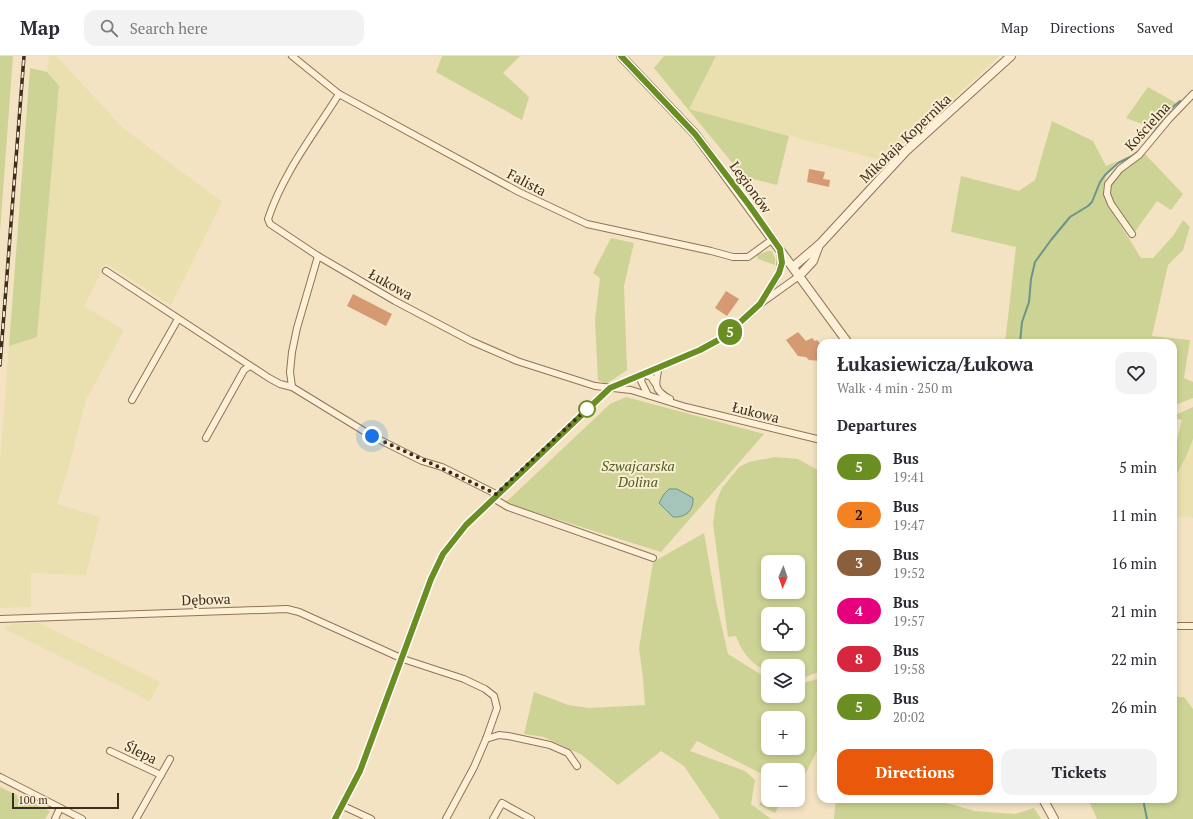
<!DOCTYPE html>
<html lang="en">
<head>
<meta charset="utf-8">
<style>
	:root { --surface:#fff; --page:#f2f2f3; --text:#2b2b33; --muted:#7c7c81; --line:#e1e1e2; --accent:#ea580c }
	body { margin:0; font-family:"PT Serif",serif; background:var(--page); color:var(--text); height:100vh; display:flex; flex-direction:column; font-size:15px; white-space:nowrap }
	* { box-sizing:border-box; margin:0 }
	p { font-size:13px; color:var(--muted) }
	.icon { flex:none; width:22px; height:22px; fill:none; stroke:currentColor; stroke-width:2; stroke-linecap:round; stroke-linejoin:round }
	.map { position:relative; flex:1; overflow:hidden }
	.sheet { position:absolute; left:817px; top:283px; width:360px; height:464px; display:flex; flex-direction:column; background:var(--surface); border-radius:12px; box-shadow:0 2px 6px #0003 }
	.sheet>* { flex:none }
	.badge { padding:0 8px; border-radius:13px; font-size:14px; line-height:26px }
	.needle { width:26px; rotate:182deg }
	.controls { position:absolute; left:761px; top:499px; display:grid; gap:8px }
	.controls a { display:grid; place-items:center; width:44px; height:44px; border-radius:8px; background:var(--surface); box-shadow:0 2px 6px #0003; font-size:20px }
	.scale { position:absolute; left:12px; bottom:10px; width:107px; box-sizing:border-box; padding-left:4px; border:2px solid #3e2c1c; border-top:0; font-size:11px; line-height:14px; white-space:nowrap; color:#3e2c1c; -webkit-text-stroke:3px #f9edd2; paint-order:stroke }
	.you { position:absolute; width:20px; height:20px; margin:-10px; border:3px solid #fff; border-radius:50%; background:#1a73e8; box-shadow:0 0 0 6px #1a73e833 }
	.map>.badge { position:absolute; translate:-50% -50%; box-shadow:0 0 0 2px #fff }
	h2 { padding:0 20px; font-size:15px; line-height:36px }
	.round { display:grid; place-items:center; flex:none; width:42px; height:42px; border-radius:12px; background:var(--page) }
	.overview { display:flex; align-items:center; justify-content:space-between; height:68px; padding:0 20px }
	h1 { font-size:19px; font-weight:600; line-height:30px }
	.primary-button { display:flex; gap:8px; margin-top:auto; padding:8px 20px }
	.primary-button a { flex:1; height:46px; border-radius:12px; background:var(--accent); color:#fff; font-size:16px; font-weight:600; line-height:46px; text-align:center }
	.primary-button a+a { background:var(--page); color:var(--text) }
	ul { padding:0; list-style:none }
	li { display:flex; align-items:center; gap:12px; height:48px; padding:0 20px }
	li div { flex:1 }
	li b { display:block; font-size:15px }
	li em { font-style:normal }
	li .badge { min-width:44px; font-weight:700; text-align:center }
	header { display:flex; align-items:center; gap:24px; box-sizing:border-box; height:56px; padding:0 20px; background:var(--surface); border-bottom:1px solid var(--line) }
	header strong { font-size:19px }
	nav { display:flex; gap:22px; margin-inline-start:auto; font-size:14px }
	.search { width:280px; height:36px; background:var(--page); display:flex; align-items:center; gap:10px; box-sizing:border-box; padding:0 14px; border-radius:12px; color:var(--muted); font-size:15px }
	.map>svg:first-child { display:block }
</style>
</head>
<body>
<header>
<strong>Map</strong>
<div class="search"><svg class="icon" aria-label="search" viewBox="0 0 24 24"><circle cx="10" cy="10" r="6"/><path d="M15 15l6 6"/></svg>Search here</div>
<nav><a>Map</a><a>Directions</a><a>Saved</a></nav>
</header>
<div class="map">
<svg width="1193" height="763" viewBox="0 0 1193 763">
	<rect width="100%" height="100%" fill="#f3e3c2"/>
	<!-- farmland -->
	<g fill="#eadfae">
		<path d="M49,0H56L124,73L222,146L171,249L106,207L84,250L124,274L86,344L68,414L57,448L100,461L86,519L31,517V551L0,552V404L9,290L37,281L59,30L47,16Z"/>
		<path d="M716,0H999L885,105L688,53Z"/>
		<path d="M1193,383V462L1173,460V425L1185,403Z"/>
		<path d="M39,567L160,626L150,645L3,572L14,568Z"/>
	</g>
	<!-- green -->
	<g fill="#cdd394" fill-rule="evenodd">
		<path d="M0,0H13L0,175Z"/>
		<path d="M442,0H520L503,17L529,41L522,64L436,16Z"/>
		<path d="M664,0H716L689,53L789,80L777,129L744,121L654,12Z"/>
		<path d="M30,12L47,16L59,30L37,281L9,290Z"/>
		<path d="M1148,31L1176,47L1156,73L1126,62Z"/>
		<path d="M1052,65L1093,85L1106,110L1117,105C1106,117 1101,127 1105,144L1141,202H1153L1173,180L1183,164L1190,171L1183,194L1168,209L1152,280L1190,284L1184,322L1193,326V342L1173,350V287H1005L1016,191L951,176L961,120L1019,135L1035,124Z"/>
		<path d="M1144,97L1183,138L1171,154L1157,145L1134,177C1126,165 1101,137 1112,122C1118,115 1136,104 1144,97Z"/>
		<path d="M611,182L634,187L624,230L627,314L606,328L598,324L595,264L600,222L593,217Z"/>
		<path d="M768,195H772L775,202V209L758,203L757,199Z"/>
		<path d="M626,341L764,378L661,496L505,447L610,348Z"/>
		<path d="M1193,351V383L1185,403L1173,425V400L1182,364L1173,362V360Z"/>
		<path d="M775,401L798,403L821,416V615L805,621L798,622V610H768V617C751,606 743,599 736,580L728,581L713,467L716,446L722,432L739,411L749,406ZM768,506H798V536H768ZM768,558H798V588H768Z"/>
		<path d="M704,477L716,545L728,598L768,623V640H798V626H806L821,622V687L798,732V714H768V721L697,685L690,695L745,715L755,724L751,748L771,763H720L684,710L661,695L618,729L582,699L544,681L524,678L534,636L568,649L589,652L645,649L643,622L639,592L653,506ZM768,662H798V692H768Z"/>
		<path d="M1173,641H1184L1193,653V763H1097L1088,743H1173Z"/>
		<path d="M0,731L50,755L45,763H0Z"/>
		<path d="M768,732V744H782L775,757L759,749Z"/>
		<path d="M836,743H932L975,755L1015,758L1034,752L1041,763H834Z"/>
	</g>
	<!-- water -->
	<path fill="#a5c5bb" stroke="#6a9589" d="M669,433H677L693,442C694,455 685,462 673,461L659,447L664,438Z"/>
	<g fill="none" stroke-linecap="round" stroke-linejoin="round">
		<!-- stream -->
		<g stroke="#6a9589" stroke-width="2">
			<path d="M1020,287L1022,266L1029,246L1031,223L1035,206L1051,184L1070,161L1088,150L1092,146L1100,126L1105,119L1118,107L1132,100L1140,94L1174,50L1180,45"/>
			<path d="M1143,743L1147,763"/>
		</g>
	</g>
	<!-- building -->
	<g fill="#d69a73">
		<path d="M809,113L825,116L823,123L830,124L829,131L807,126Z"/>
		<path d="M726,235L739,243L727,260L715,252Z"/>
		<path d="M353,238L392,258L386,270L347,250Z"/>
		<path d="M798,276L806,285L812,282L815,285L817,284L821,288V305L809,304L806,301L798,300L786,284Z"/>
	</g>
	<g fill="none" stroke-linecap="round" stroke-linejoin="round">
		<!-- minor casing -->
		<g stroke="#907356" stroke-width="8">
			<g id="minor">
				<path d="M292,0L339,38L519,136L587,168L711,195L733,201H748L773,183"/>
				<path d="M339,38C314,78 283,117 268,163L270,168L318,200L395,245L471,285L517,305L595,330L631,334L686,351L821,384"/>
				<path d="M1132,178L1111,148L1107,138L1108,128L1120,113L1139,99L1169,63L1193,38"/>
				<path d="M318,200L297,272L292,296L290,316L292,331L372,380L422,405L442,411L496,438"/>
				<path d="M106,215L269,322L280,328L292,331"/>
				<path d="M762,245C773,226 784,218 780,195"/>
				<path d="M659,311C655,328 653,334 670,343"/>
				<path d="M648,339L641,325L643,318L651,321L655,327"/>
				<path d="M132,344L178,263"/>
				<path d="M206,382L244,314L250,310"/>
				<path d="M493,442L508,451L653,502"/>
				<path d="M0,563L287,553L299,556L403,603L464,623L485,633L494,640L497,652L486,683L474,711L446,763"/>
				<path d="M1179,570H1193"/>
				<path d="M486,683L499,679L508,680L550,689L568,697L577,710"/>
				<path d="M110,695L161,719"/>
				<path d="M0,721L82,763"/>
				<path d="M343,750L371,763"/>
				<path d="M55,763L60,752"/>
				<path d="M136,763L170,703"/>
				<path d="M335,763L360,715L431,523L443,498L466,469L610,332L700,294L724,281L760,248L799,220"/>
				<path d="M493,763L502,747L531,763"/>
			</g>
		</g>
		<!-- tertiary casing -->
		<g stroke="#907356" stroke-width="10">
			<g id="tertiary">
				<path d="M621,0L695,78L848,287"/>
				<path d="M793,211L821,187L906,95L1011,0"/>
				<path d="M799,220L813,205L819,189"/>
				<path d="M1043,743L1054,763"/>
			</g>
		</g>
		<!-- minor -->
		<use href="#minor" stroke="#fdf0d6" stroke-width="6"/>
		<!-- tertiary -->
		<use href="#tertiary" stroke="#fdf0d6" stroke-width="8"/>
		<!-- rail casing -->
		<g stroke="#3e2c1c" stroke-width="3.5">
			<path id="rail" d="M0,309L24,0"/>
		</g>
		<!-- rail -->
		<use href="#rail" stroke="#f9edd2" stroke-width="2" stroke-dasharray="6" stroke-linecap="butt"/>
	</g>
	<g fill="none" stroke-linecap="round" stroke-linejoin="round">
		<!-- line casing -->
		<g stroke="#fff" stroke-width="9">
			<path id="line" d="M335,763L360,715L431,523L443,498L466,469L610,332L700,294L724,281L760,248L779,217L782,207L780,193L749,149L695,78L621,0"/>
		</g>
		<!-- line -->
		<use href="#line" stroke="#6b8e23" stroke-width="6"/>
		<!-- walk -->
		<path stroke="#3e2c1c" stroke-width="4" stroke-dasharray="0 7.2" d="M372,380C414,400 455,418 496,438L589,351L587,353"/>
	</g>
	<!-- markers -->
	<circle fill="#fff" stroke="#6b8e23" stroke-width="2" cx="587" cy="353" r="8"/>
	<g text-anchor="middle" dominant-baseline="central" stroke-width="4" stroke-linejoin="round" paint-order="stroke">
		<!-- street labels -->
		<g font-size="14" fill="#3e2c1c" stroke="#f9edd2">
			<text transform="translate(1147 70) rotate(-48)">Kościelna</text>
			<text transform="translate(905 82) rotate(-44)">Mikołaja Kopernika</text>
			<text transform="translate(527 126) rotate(28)">Falista</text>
			<text transform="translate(751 131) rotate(54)">Legionów</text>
			<text transform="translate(391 228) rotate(29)">Łukowa</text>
			<text transform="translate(756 356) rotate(14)">Łukowa</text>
			<text transform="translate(206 543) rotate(-2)">Dębowa</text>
			<text transform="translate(141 696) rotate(26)">Ślepa</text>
		</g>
		<!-- park labels -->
		<g font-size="14" font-style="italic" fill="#4f5c20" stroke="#f9edd2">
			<text x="638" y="409">Szwajcarska<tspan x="638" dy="16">Dolina</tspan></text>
		</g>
	</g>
</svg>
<div class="controls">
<a><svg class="needle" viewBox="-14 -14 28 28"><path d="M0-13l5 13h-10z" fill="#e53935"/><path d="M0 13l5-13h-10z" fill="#7c7c81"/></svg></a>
<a><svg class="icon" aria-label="locate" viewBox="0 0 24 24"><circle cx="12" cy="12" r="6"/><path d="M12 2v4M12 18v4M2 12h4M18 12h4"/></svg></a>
<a><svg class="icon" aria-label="layers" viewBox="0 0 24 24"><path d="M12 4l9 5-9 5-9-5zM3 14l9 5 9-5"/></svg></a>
<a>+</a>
<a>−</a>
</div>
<div class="scale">100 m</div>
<div class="you" style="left:372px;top:380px"></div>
<b class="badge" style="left:730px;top:276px;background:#6b8e23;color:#fff">5</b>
<section class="sheet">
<div class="overview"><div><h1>Łukasiewicza/Łukowa</h1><p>Walk · 4 min · 250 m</p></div><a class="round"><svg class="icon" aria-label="heart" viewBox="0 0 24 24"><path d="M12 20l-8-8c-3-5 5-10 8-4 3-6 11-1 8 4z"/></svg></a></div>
<h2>Departures</h2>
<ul>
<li><span class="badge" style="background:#6b8e23;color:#fff">5</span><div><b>Bus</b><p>19:41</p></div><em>5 min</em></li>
<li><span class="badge" style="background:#f58220;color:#111">2</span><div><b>Bus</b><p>19:47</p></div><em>11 min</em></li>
<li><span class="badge" style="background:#8b5e3c;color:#fff">3</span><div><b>Bus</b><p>19:52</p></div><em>16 min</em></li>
<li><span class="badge" style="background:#e6007e;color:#fff">4</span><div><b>Bus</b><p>19:57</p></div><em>21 min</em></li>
<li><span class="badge" style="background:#d7263d;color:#fff">8</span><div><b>Bus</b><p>19:58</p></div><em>22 min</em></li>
<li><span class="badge" style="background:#6b8e23;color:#fff">5</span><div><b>Bus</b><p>20:02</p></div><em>26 min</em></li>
</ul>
<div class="primary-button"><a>Directions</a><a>Tickets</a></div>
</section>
</div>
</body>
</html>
